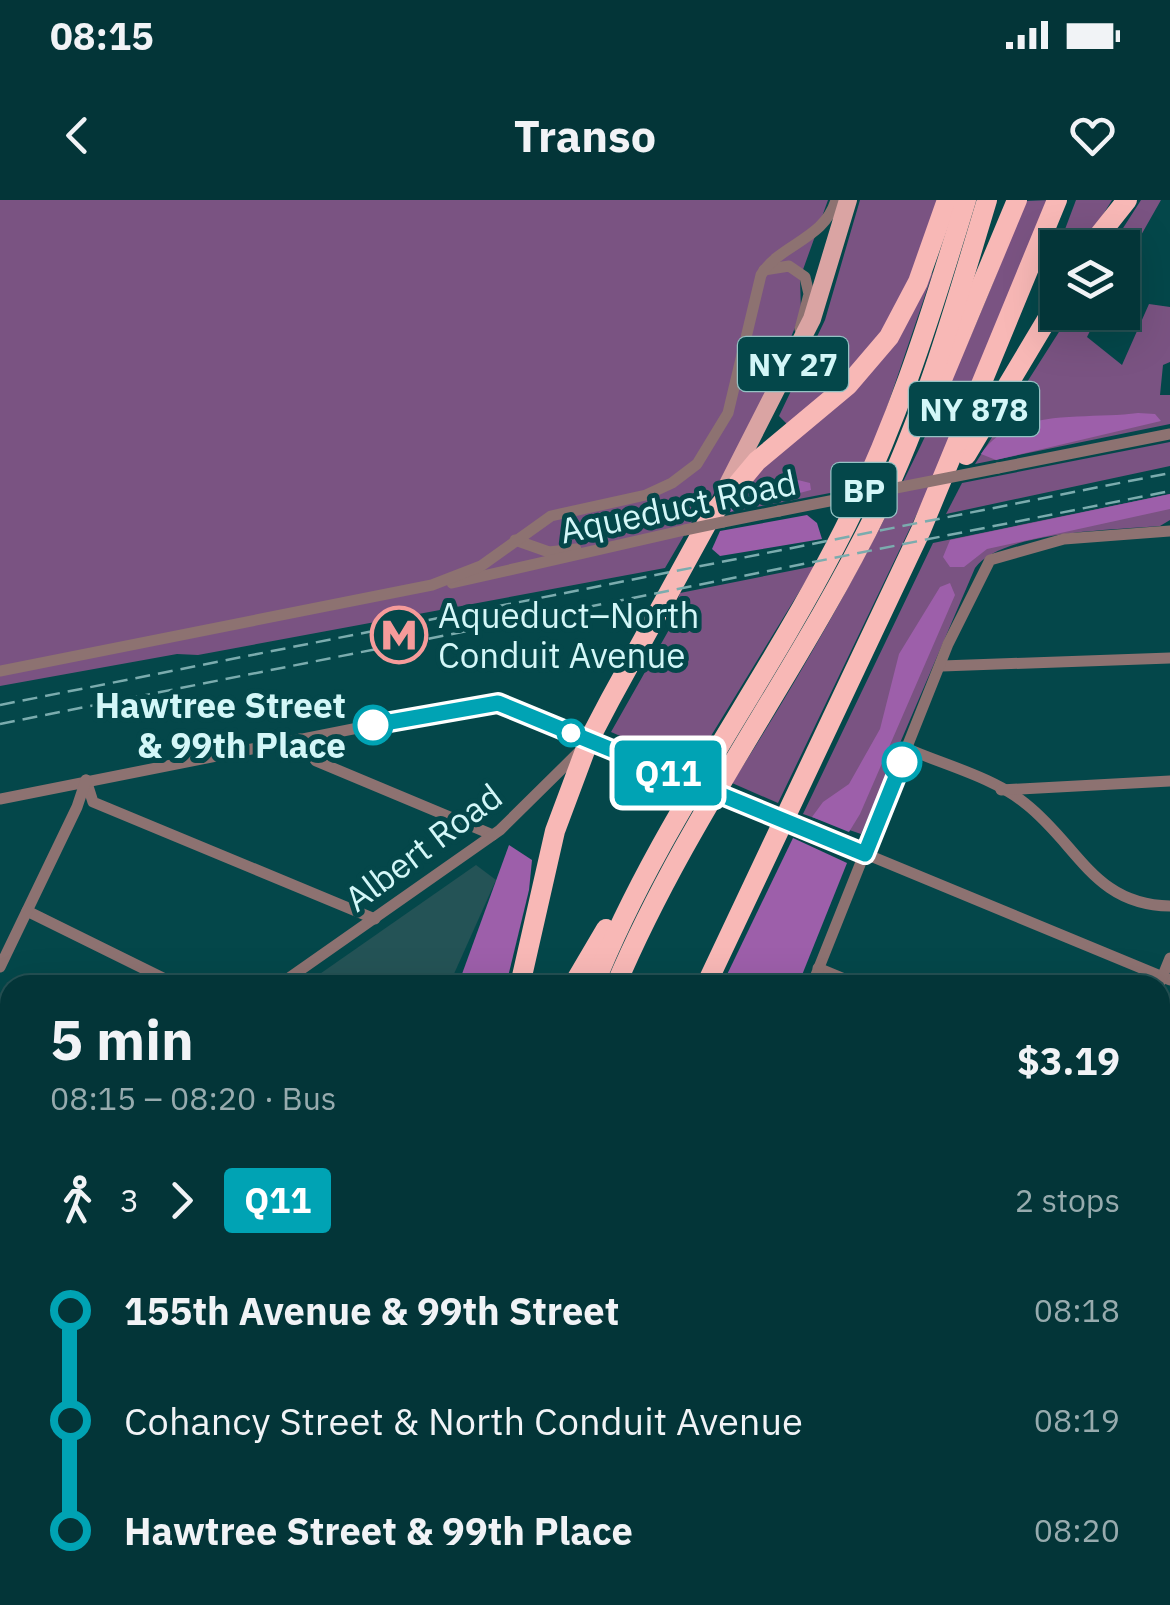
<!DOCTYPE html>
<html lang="en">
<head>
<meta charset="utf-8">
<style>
	:root { --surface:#033538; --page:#0d3d40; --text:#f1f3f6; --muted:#97abae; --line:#245053 }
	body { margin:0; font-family:"IBM Plex Sans",sans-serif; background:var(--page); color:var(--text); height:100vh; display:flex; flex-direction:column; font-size:38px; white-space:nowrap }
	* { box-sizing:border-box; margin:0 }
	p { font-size:32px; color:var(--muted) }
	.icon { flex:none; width:55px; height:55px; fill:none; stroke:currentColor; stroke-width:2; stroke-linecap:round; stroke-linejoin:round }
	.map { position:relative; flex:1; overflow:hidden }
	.side { position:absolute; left:0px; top:775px; width:1170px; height:630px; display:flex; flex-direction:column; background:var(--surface); border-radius:30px 30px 0 0; box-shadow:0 10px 40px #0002,0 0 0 2px var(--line) }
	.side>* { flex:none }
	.badge { padding:0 20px; border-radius:8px; font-size:35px; line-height:65px }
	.fabs { position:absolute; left:1040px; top:30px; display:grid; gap:20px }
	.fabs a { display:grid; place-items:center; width:100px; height:100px; border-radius:0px; background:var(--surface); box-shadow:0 10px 40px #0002,0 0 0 2px var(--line); font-size:50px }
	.map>.badge { position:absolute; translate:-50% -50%; box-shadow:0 0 0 5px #fff }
	.legs { display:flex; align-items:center; gap:15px; height:110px; padding:0 50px; font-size:32px }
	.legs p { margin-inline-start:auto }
	.summary { display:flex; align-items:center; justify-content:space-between; height:170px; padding:0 50px }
	h1 { font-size:55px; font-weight:700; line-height:75px }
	ul { padding:0 50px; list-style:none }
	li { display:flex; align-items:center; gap:35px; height:110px; font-size:38px }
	li i { display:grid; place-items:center; width:15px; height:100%; margin:0 12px; background:currentColor }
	li i::after { content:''; width:25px; height:25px; margin:-12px; border:8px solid; border-radius:50%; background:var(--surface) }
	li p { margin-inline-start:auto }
	li:first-child i { background:linear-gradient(#0000 50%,currentColor 0) }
	li:last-child i { background:linear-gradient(currentColor 50%,#0000 0) }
	.status { display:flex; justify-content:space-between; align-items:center; height:70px; padding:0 50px; background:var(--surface); direction:ltr }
	.status svg { height:28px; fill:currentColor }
	header { display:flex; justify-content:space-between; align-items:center; height:130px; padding:0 50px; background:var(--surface); font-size:45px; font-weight:700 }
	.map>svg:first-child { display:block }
</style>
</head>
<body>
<div class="status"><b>08:15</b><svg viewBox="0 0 49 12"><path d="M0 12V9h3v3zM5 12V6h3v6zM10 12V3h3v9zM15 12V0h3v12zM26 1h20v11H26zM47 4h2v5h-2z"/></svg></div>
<header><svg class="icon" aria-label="back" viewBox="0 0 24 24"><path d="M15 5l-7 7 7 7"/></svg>Transo<svg class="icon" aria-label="heart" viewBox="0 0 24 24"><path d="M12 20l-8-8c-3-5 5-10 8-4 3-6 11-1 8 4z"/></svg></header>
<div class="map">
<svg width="1170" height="1405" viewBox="0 0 1170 1405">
	<rect width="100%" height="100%" fill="#04474a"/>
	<!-- built -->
	<path fill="#245356" d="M476,665L496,680L449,785H304Z"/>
	<!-- green -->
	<g fill="#7a5382">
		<path d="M0,0H828L800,78L801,113L765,200L700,319L693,320L665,368L198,455L177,454L0,486Z"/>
		<path d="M860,0H944L882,140L790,227L779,216L825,120Z"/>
		<path d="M1050,0L960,224L778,603L732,583C849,401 949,205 1025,1Z"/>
		<path d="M1076,0H1112L1083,47L1058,48Z"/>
		<path d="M1141,0H1161L1123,67L1122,48L1111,47Z"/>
		<path d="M933,72L868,263L851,289L725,313L749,277L821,214Z"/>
		<path d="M1149,104L1170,107V162L1163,165L1160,195H1170V224L975,264L1071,113H1099L1087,137L1122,165Z"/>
		<path d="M1170,242V266L946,314L962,283Z"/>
		<path d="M1170,294V320L1160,326C1115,330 1002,331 975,368L861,634L803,614L933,343Z"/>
		<path d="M815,366L692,567L611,532L670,428L680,393Z"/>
		<path d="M83,1395H190L187,1405H83Z"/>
		<path d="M273,1395H413L415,1405H265Z"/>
		<path d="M435,1395H578L580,1405H442Z"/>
	</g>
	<!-- forest -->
	<g fill="#9d5faa">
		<path d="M1138,213L1155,214L1161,221L996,260L981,254C1011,207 1088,220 1138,213Z"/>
		<path d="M798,280L810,283L811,290L725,313C741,286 769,283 798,280Z"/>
		<path d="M1170,294V309L987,349L964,367H950L943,357L950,340Z"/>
		<path d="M807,315L817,323L822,339L720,356L712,349L720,331Z"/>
		<path d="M950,383L955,395L860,614L849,632L812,617L823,602L849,584L880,529L899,454L940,387Z"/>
		<path d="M793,638L847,663L798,785H722Z"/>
		<path d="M509,645L532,660L529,690L506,785H458Z"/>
	</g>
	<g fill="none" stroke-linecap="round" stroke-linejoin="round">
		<!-- street -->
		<g stroke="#8d7271" stroke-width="11">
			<path d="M764,70L789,66L805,77L809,94L800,129"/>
			<path d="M998,268L1170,234"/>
			<path d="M723,322L779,311"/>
			<path d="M515,340L549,352L576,349"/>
			<path d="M452,383L685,330"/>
			<path d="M942,466L1170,458"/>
			<path d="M0,471L432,385L481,366L551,316L646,295L672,283L697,264L728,213L761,75C781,43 824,40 836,0"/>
			<path d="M300,539L316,561L493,635"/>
			<path d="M908,549C945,565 995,578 1026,604C1079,646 1094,705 1170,706"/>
			<path d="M86,580L93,602L375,719"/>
			<path d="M1001,590L1170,581"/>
			<path d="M731,598L772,615"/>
			<path d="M0,599L489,502L685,580"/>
			<path d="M798,626L1170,780"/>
			<path d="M27,711L177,785"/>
			<path d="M0,767L77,607L86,580"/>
			<path d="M818,768L859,785"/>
			<path d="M279,785L500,630L580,551"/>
			<path d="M812,785L948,444L990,360L1064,339L1170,331"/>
			<path d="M1159,785L1170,758"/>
			<path d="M0,831L10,836"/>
			<path d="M1160,908L1170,912"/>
			<path d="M0,964L10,969"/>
			<path d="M1160,1074H1170"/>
			<path d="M0,1127L10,1109"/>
			<path d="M1160,1198H1170"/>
			<path d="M0,1205L10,1208"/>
			<path d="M1160,1322H1170"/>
			<path d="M955,1395V1405"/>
		</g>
		<!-- secondary -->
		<path stroke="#b88e8d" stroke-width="15" d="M57,1405L58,1395"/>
		<!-- primary -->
		<path stroke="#daa4a3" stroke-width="18" d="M726,288L812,119L848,0"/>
		<!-- highway -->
		<g stroke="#f8b8b6" stroke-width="20">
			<path d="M1092,44L1127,0"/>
			<path d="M941,182L1017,0"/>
			<path d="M966,255L1058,101"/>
			<path d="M520,785L555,631L589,540L610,500L711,316L757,261L848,185L889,137L918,82L947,0"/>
			<path d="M573,785L606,729"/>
			<path d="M594,785C656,630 758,495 835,347C893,237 930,119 966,0"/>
			<path d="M616,785C687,617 799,471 879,307C926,210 956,103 987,0"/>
			<path d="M706,785L921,330L1057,0"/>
			<path d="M428,1395L435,1405"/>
			<path d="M592,1395L595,1405"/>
			<path d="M614,1395L617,1405"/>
			<path d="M807,1395L812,1405"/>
			<path d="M823,1395L833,1405"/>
			<path d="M76,1405L77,1395"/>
			<path d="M207,1405L213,1395"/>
			<path d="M242,1405L250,1395"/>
		</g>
		<!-- rail -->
		<g stroke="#7bacae" stroke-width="2.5" stroke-dasharray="15 8" stroke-linecap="butt">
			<path d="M0,505L1170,273"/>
			<path d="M0,524L1170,291"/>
		</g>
		<!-- street-bridge -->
		<g stroke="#8d7271" stroke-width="11">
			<path d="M779,311L998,268"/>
			<path d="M685,330L723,322"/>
			<path d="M685,580L731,598"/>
			<path d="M772,615L798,626"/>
		</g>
	</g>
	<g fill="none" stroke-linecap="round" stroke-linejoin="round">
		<!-- line-1 casing -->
		<g stroke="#fff" stroke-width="22">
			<path id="line-1" d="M373,525L498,503L865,654L902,562"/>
		</g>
		<!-- line-1 -->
		<use href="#line-1" stroke="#00a3b4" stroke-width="15"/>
	</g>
	<!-- icons -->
	<defs>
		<g id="metro-ring" transform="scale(2.875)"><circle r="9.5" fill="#04474a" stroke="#f59b9a" stroke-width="1.5"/><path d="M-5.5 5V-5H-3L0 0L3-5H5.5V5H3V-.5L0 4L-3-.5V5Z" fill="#f59b9a"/></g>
	</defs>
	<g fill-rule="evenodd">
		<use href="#metro-ring" x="399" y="435"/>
	</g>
	<!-- markers -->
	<g fill="#fff" stroke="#00a3b4" stroke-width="5">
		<circle cx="373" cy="525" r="18"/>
		<circle cx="571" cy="533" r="12"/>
		<circle cx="902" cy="562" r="18"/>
	</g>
	<g text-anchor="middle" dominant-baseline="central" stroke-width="10" stroke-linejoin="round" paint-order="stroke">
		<!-- shield labels -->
		<g fill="#04474a" stroke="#95c2c4" stroke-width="2.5">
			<rect x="738" y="137" width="110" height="54" rx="8"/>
			<rect x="909" y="182" width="130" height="54" rx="8"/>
			<rect x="831.5" y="263" width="65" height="54" rx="8"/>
		</g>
		<g font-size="32" font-weight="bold" fill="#d3f7f8">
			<text x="793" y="164">NY 27</text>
			<text x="974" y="209">NY 878</text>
			<text x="864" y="290">BP</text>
		</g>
		<!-- street labels -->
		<g font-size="35" fill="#d3f7f8" stroke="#04474a">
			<text transform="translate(678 306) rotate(-12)">Aqueduct Road</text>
			<text transform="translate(423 647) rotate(-37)">Albert Road</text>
		</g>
		<!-- poi labels -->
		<g font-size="35" fill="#d3f7f8" stroke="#04474a" text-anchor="start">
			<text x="438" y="415">Aqueduct–North<tspan x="438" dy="40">Conduit Avenue</tspan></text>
		</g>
		<!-- stop labels -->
		<g font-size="35" font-weight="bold" fill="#d3f7f8" stroke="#04474a" text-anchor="end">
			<text x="346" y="505">Hawtree Street<tspan x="346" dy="40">&amp; 99th Place</tspan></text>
		</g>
	</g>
</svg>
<div class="fabs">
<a><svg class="icon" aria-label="layers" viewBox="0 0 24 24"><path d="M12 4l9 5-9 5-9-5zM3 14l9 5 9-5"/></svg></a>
</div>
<b class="badge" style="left:668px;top:573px;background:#00a3b4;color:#fff">Q11</b>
<section class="side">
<div class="summary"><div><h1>5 min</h1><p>08:15 – 08:20 · Bus</p></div><b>$3.19</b></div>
<div class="legs"><svg class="icon" aria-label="walk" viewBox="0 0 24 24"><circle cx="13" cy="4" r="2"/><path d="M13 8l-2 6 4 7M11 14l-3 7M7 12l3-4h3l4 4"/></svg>3<svg class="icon" aria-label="forward" viewBox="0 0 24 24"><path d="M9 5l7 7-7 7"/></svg><b class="badge" style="background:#00a3b4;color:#fff">Q11</b><p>2 stops</p></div>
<ul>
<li><i style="color:#00a3b4"></i><b>155th Avenue &amp; 99th Street</b><p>08:18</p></li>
<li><i style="color:#00a3b4"></i><span>Cohancy Street &amp; North Conduit Avenue</span><p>08:19</p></li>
<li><i style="color:#00a3b4"></i><b>Hawtree Street &amp; 99th Place</b><p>08:20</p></li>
</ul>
</section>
</div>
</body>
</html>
